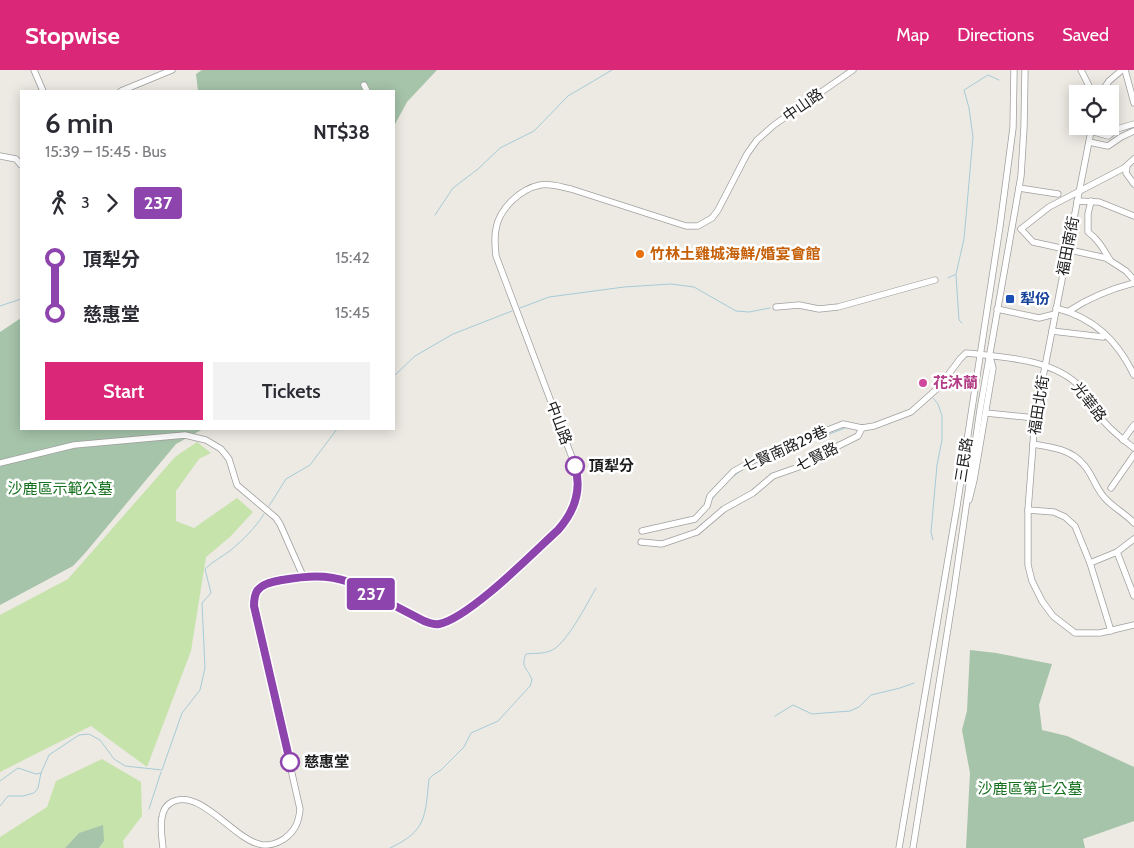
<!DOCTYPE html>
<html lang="en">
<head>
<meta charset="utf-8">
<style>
	:root { --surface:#fff; --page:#f2f2f3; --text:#2b2b33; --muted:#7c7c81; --accent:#db2777 }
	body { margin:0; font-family:Cabin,"Noto Sans TC",sans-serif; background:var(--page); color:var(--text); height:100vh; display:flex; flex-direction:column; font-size:19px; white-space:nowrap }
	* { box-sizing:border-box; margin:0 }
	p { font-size:16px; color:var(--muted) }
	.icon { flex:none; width:28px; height:28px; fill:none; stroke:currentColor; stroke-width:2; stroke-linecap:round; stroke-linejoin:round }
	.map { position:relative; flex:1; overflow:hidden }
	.drawer { position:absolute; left:20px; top:20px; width:375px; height:340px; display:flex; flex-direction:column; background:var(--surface); border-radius:0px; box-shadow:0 2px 12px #0003 }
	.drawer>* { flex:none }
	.badge { padding:0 10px; border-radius:4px; font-size:18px; line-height:32px }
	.controls { position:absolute; left:1069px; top:15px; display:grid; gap:10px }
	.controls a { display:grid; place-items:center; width:50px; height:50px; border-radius:0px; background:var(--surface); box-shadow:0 2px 12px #0003; font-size:25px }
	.map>.badge { position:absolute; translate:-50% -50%; box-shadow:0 0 0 2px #fff }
	.legs { display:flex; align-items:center; gap:8px; height:55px; padding:0 25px; font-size:16px }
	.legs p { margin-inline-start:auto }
	.overview { display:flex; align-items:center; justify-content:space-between; height:85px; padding:0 25px }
	h1 { font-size:28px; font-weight:600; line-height:38px }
	.button { display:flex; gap:10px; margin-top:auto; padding:10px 25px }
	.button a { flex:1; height:58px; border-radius:0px; background:var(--accent); color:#fff; font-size:20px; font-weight:600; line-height:58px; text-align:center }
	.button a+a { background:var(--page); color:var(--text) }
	ul { padding:0 25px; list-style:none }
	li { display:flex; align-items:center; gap:18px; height:55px; font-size:19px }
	li i { display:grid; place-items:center; width:8px; height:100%; margin:0 6px; background:currentColor }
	li i::after { content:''; width:12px; height:12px; margin:-6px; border:4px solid; border-radius:50%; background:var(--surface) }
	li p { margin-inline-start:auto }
	li:first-child i { background:linear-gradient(#0000 50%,currentColor 0) }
	li:last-child i { background:linear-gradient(currentColor 50%,#0000 0) }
	header { display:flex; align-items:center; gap:30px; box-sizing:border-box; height:70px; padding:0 25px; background:var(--accent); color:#fff }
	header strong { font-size:24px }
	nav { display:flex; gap:28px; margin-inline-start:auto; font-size:18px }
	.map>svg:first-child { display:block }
</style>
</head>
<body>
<header>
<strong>Stopwise</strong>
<nav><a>Map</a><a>Directions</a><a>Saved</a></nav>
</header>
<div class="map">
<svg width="1134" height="778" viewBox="0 0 1134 778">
	<rect width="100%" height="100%" fill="#ede9e3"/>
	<!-- grass -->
	<g fill="#c7e3ac">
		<path d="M197,372L211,383L199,389L176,421V451L194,458L237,428L253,442L230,467L206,487L191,581L147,697L91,656L0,702V545L68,509L175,387Z"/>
		<path d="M102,689L141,712L142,746L123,771L124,778H99L104,771L79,763L65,778H0V767L47,737L56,711Z"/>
	</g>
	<!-- cemetery -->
	<g fill="#a6c4aa">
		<path d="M202,0H437L407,32L394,56V21H198L196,4Z"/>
		<path d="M21,248V359H203L176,374L86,482L73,496L0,535V262Z"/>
		<path d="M970,580L996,583L1052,594L1039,635L1042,660L1067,666L1134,697V751L1083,769L1085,778H966L970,703L962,660L967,641Z"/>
		<path d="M103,755L104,771L99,778H65L79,763Z"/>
	</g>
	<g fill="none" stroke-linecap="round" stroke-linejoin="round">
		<!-- stream -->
		<g stroke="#a6ccd7" stroke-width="1">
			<path d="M435,145L453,118L478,99L500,78L534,61L568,26L612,0"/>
			<path d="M956,205L959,250L962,253"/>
			<path d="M948,208L956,204L964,169L973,67L969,38L964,20L988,5L999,10"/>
			<path d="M0,236L21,229"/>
			<path d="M520,238L549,227L624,217L671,214L694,217L736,241L749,242L770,238"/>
			<path d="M394,306L415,286L453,264L512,241"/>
			<path d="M933,328L938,334L942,346V370L937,395L931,462L933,470"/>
			<path d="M755,393L845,358"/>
			<path d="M730,409L743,399"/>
			<path d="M713,428L717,422"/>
			<path d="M269,436L286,409L310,395L337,359"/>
			<path d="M775,646L793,635L812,644L850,641L859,637L871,625L900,618L914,613"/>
			<path d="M0,711L18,698L36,704L41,703"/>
			<path d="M0,736L8,726H23L34,723L38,718L41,703L49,685L79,665L89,664L100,670L114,689L125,696L162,700L182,643L200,620L205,598L202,533L211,523L205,499C213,491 222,487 231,480C244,469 255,458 264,444"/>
			<path d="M149,739L161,702"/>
			<path d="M390,778C427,761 425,746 429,709L433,705L441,700L464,677L471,663L498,651L530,616L532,610C528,598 520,598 526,584C534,583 543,584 550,581C565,577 588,532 596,518"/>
		</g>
		<!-- minor casing -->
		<g stroke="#a0a0a0" stroke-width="7">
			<g id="minor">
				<path d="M34,0L43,21"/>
				<path d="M1081,0L1091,20L1101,21"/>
				<path d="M1125,0L1134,33"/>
				<path d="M364,15L367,21"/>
				<path d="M121,21L172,0"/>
				<path d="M1100,24L1109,11L1122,0"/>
				<path d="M1092,56L1035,348L1028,440V495L1032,511L1042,531L1053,546L1075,563H1100L1134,555"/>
				<path d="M1091,61L1108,66L1117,59L1134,54"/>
				<path d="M1089,72L1108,76L1121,67L1134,61"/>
				<path d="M0,86L16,89L21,95"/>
				<path d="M1127,96L1126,103L1134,114"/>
				<path d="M1019,118L1058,124"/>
				<path d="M1077,131L1099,132L1134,146"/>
				<path d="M1091,131L1088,144V162C1098,169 1104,180 1110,190"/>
				<path d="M1021,159L1049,137L1124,98L1134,89"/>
				<path d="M1021,159L1033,172L1106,188L1126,201L1134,210"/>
				<path d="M776,237L799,235L819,239L838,237L935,210"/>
				<path d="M1056,238C1094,248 1117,270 1134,305"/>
				<path d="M997,239L1039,248L1055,244"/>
				<path d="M1069,241C1089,228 1111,219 1134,213"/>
				<path d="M1052,261L1103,267"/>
				<path d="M986,343L1035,348"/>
				<path d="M1123,370L1134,355"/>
				<path d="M1033,374C1051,377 1070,379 1083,394C1092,403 1095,417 1104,427C1112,437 1125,443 1134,453"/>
				<path d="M0,393L74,375L185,365L206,370L221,379L229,389L237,415L276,448L280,454L303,506"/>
				<path d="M1111,418L1134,385"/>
				<path d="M969,430L974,410L993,298L990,287"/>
				<path d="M1028,440L1054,442L1065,447L1075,456L1090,493L1111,561"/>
				<path d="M642,461L695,449L707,436L710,426L734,401L764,385L843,354L862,358L874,356L911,342L939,317L960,289L966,283C1003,287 1055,289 1081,318C1087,325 1090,334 1095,341C1106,356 1119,367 1134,378"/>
				<path d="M641,472L662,474L697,462L724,439L753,423L773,406L810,393L836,377L858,366L862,358"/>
				<path d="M1117,482L1134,526"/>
				<path d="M1090,493L1117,482L1134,469"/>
				<path d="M163,778C162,768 160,757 162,747C163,741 166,735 172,732C200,718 233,768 259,774C268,777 276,774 284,769C295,761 299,752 300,739L254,536C254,531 254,526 257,521C263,513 273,512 282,510C306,506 326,504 349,512L424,551C434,554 440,554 450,550C477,538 504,510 525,490C541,476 561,462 570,443C578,428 578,414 576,398L496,186C495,177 494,168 496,159C499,139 520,119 540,115C550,113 561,117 571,119L686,156H698L712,148L718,140L747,84L757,70L774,55L853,0"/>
				<path d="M899,778L957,436L1000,156L1013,58L1014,0"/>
				<path d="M913,778L954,520L980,340L1021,106L1024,57L1025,0"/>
			</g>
		</g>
		<!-- minor -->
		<use href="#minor" stroke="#fff" stroke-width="5.5"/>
	</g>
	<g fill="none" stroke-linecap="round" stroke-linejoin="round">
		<!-- line-1 casing -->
		<g stroke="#fff" stroke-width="11">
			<path id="line-1" d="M290,692L254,536C254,531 254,526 257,521C263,513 273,512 282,510C306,506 326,504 349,512L424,551C429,553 434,555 439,554C469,548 533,483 558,460C574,442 582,420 575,396"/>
		</g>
		<!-- line-1 -->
		<use href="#line-1" stroke="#8e44ad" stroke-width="8"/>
	</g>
	<!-- markers -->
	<circle fill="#e8710a" stroke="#fff" stroke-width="2" cx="640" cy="184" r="5"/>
	<rect fill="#1a4fb4" stroke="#fff" stroke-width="2" x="1005" y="224" width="10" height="10" rx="2.5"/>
	<circle fill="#d1479c" stroke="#fff" stroke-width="2" cx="923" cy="313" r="5"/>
	<g fill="#fff" stroke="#8e44ad" stroke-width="2.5">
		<circle cx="575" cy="396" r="9"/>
		<circle cx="290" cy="692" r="9"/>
	</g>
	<g text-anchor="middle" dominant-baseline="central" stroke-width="5" stroke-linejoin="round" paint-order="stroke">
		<!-- street labels -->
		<g font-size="15" fill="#1c1c1c" stroke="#fff">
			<text transform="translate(803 35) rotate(-35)">中山路</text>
			<text transform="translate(1068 176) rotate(-79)">福田南街</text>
			<text transform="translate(1089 332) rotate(52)">光華路</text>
			<text transform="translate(1039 335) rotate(-81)">福田北街</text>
			<text transform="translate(559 353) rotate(69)">中山路</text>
			<text transform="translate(785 379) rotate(-24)">七賢南路29巷</text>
			<text transform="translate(817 387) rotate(-27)">七賢路</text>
			<text transform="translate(964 390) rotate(-81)">三民路</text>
		</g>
		<!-- food labels -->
		<g font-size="15" font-weight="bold" fill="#c56008" stroke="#fff" text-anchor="start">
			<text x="650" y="184">竹林土雞城海鮮/婚宴會館</text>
		</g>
		<!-- transit labels -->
		<g font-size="15" font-weight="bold" fill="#164399" stroke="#fff" text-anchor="start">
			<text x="1020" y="229">犁份</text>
		</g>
		<!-- hotel labels -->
		<g font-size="15" font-weight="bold" fill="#b23c85" stroke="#fff" text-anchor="start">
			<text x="933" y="313">花沐蘭</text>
		</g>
		<!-- stop labels -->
		<g font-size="15" font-weight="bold" fill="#1c1c1c" stroke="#fff" text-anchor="start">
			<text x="589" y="396">頂犁分</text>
			<text x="304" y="692">慈惠堂</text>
		</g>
		<!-- park labels -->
		<g font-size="15" fill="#14701c" stroke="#fff">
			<text x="60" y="419">沙鹿區示範公墓</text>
			<text x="1030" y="719">沙鹿區第七公墓</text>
		</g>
	</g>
</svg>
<div class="controls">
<a><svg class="icon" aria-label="locate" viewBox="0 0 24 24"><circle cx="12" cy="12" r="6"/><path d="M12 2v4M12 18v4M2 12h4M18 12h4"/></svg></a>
</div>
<b class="badge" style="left:371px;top:524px;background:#8e44ad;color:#fff">237</b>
<section class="drawer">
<div class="overview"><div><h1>6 min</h1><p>15:39 – 15:45 · Bus</p></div><b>NT$38</b></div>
<div class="legs"><svg class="icon" aria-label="walk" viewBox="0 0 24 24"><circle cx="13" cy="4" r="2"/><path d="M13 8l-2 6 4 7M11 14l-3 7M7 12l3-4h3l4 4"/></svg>3<svg class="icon" aria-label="forward" viewBox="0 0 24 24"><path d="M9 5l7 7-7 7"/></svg><b class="badge" style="background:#8e44ad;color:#fff">237</b></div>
<ul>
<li><i style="color:#8e44ad"></i><b>頂犁分</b><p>15:42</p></li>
<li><i style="color:#8e44ad"></i><b>慈惠堂</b><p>15:45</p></li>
</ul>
<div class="button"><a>Start</a><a>Tickets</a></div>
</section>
</div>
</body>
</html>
